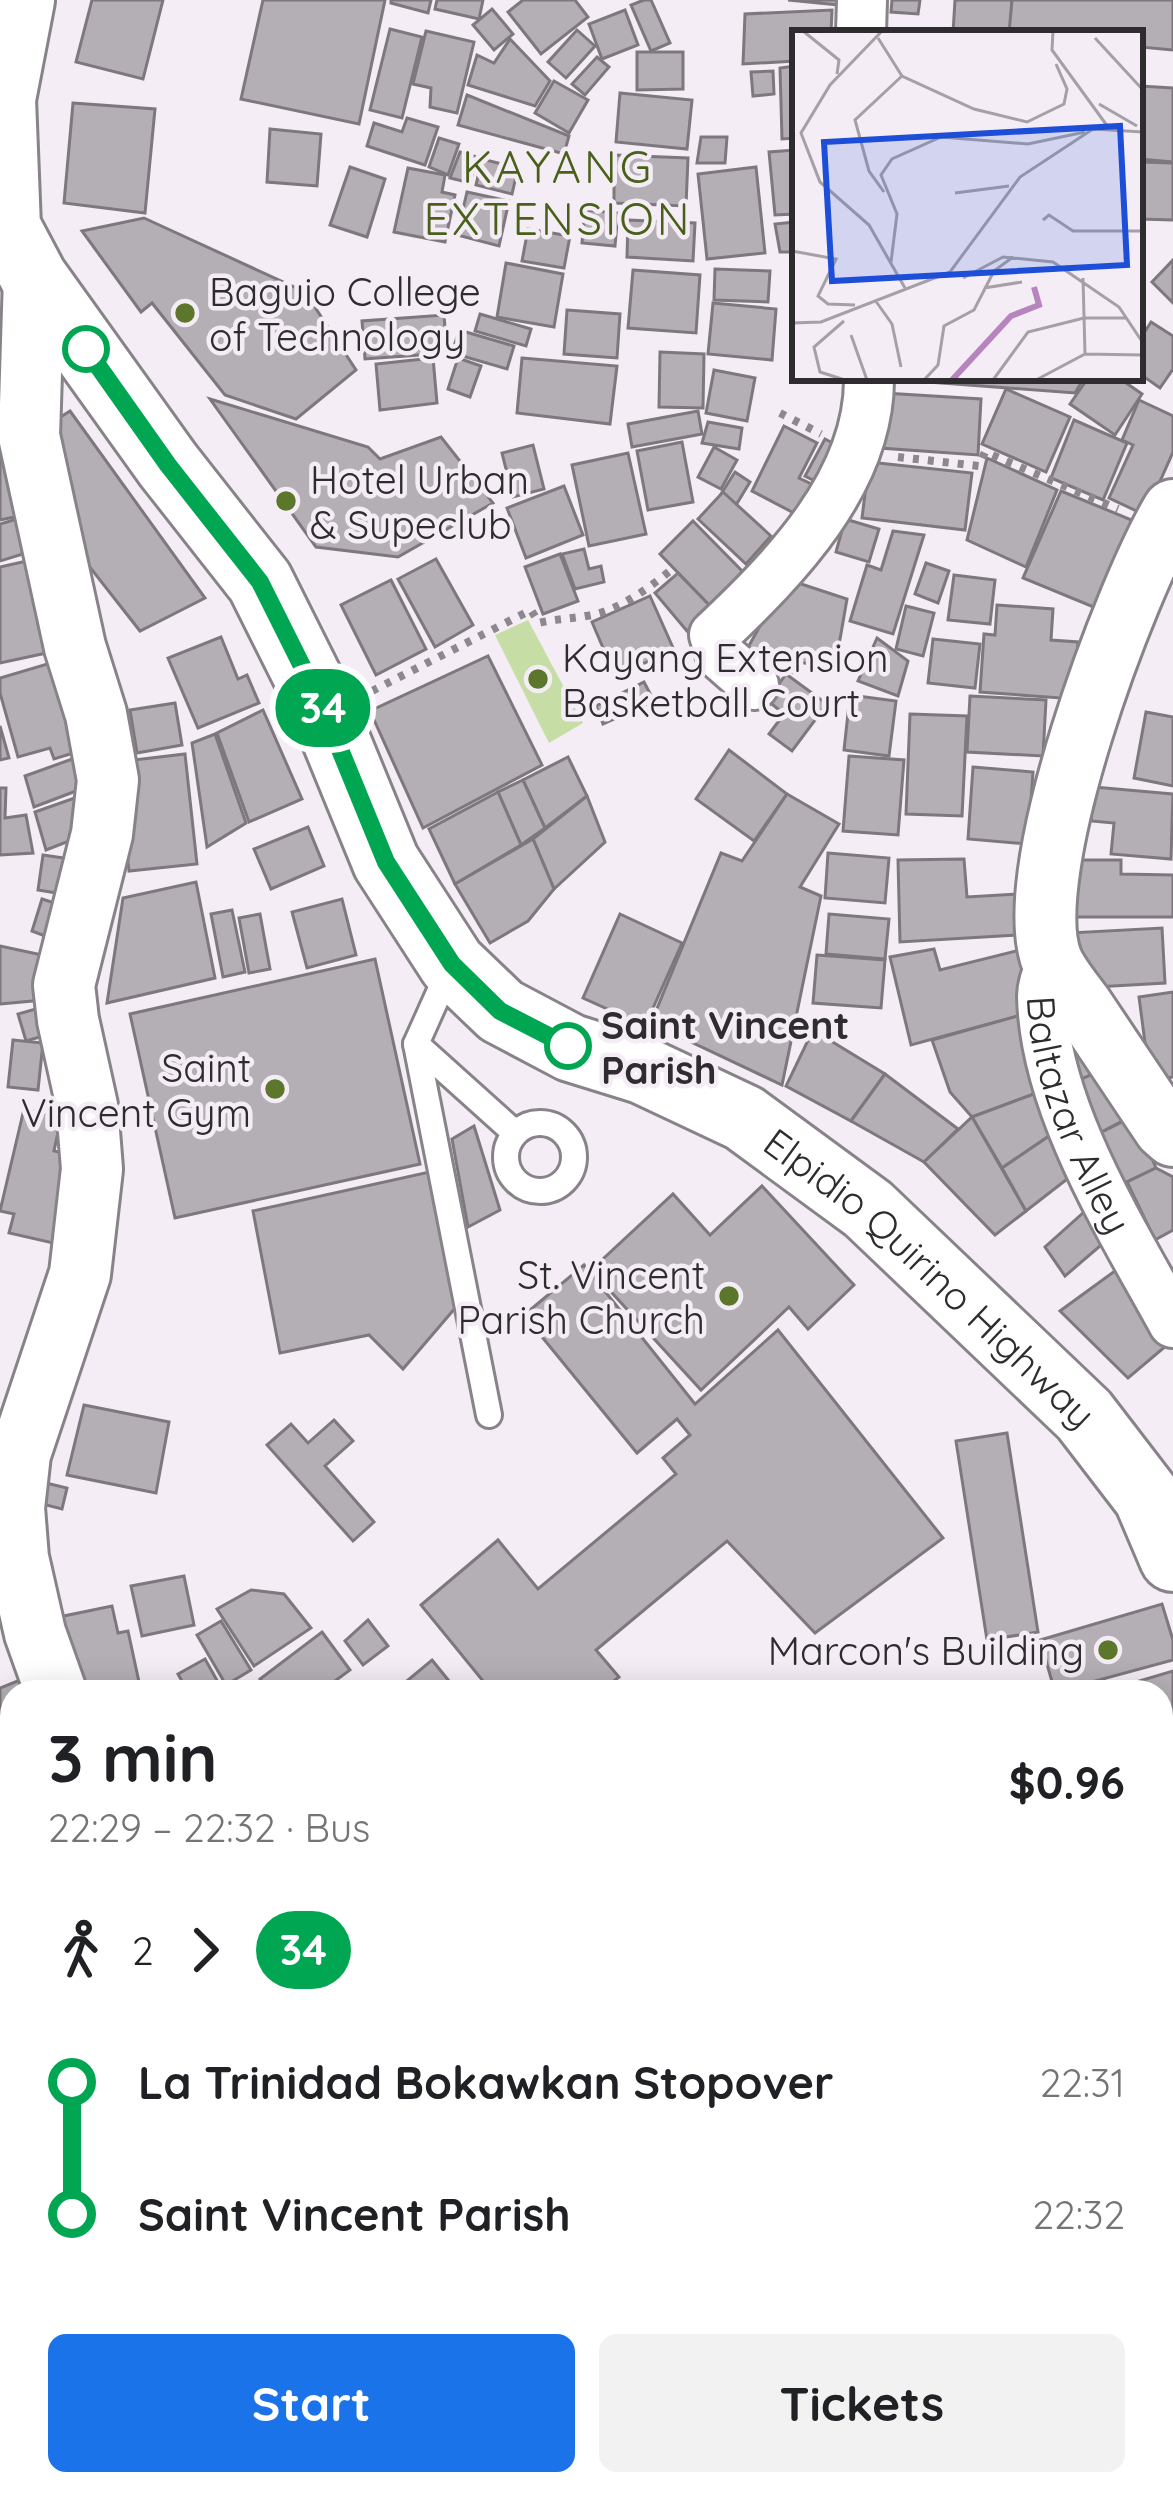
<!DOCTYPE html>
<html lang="en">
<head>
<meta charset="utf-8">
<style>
	:root { --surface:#fff; --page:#f2f2f2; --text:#202124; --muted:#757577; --accent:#1a73e8 }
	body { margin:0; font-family:Quicksand,sans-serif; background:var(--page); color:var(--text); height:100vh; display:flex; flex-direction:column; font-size:45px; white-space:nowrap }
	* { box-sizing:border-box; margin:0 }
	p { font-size:39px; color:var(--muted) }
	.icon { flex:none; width:66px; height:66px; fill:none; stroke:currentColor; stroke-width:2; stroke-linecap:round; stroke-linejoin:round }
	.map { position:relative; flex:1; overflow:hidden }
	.sheet { position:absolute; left:0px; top:1680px; width:1173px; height:816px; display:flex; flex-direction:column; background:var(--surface); border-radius:36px 36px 0 0; box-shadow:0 6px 30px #0003 }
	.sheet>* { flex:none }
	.badge { padding:0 24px; border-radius:39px; font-size:42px; line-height:78px }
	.map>.badge { position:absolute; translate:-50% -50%; box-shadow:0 0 0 6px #fff }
	.legs { display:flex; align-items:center; gap:18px; height:132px; padding:0 48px; font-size:39px }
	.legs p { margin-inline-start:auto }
	.summary { display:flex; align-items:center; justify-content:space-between; height:204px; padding:0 48px }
	h1 { font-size:66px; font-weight:700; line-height:90px }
	.primary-button { display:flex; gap:24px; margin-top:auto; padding:24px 48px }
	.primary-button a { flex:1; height:138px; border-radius:18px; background:var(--accent); color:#fff; font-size:48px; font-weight:700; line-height:138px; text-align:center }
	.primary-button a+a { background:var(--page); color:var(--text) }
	ul { padding:0 48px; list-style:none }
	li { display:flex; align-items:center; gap:42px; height:132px; font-size:45px }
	li i { display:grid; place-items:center; width:18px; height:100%; margin:0 15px; background:currentColor }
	li i::after { content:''; width:30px; height:30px; margin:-15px; border:9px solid; border-radius:50%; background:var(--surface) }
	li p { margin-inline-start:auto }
	li:first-child i { background:linear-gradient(#0000 50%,currentColor 0) }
	li:last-child i { background:linear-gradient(currentColor 50%,#0000 0) }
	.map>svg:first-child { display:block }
</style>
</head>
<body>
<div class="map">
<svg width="1173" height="2496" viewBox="0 0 1173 2496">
	<rect width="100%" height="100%" fill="#f4edf5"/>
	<!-- green -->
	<path fill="#c6dea6" d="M528,620L583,723L549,743L495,635Z"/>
	<!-- building -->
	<g fill="#b4aeb5" stroke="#7e787e" stroke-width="3">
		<path d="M92,0H163L143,79L76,62Z"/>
		<path d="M263,0H385L359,124L241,99Z"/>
		<path d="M391,0H431L428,13L391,3Z"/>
		<path d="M437,0H483L479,19L435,9Z"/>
		<path d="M523,0H575L588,17L541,54L508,12Z"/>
		<path d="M644,0H651L670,43L651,51L631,5Z"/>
		<path d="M788,0H851L850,6Z"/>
		<path d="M892,0H920L918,14L891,12Z"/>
		<path d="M955,0H1012L1010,33H953Z"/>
		<path d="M1012,0H1173V50L1140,47V33H1009Z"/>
		<path d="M492,9L513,34L494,50L473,25Z"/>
		<path d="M625,10L638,45L602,59L589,24Z"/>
		<path d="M832,10L831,33H795V61L743,64L745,14Z"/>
		<path d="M390,29L422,37L402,118L370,110Z"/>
		<path d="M577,30L595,46L566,78L548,62Z"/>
		<path d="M426,31L474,42L457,113L430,107L431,88L413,84Z"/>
		<path d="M510,39L550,81L535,106L468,85L477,55L494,63Z"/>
		<path d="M637,52H683V89L637,90Z"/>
		<path d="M597,57L609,67L585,95L572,84Z"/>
		<path d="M795,66V138L782,139L780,68Z"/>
		<path d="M773,71L774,94L753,96L751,72Z"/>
		<path d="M554,81L588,100L569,133L535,113Z"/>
		<path d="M1140,86L1173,88V162L1140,159Z"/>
		<path d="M620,93L692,100L687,149L616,142Z"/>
		<path d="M467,95L569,136L564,154L458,125Z"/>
		<path d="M73,103L155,109L145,213L64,203Z"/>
		<path d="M407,118L438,127L425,165L367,146L374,123L402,132Z"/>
		<path d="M270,129L321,134L317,186L267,182Z"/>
		<path d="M701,137H727L725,163H697Z"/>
		<path d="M439,138L459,144L448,175L429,167Z"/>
		<path d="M795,150V214L775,215L769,152Z"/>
		<path d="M460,152L477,157L470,183L450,178Z"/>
		<path d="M614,155L688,158L686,206L614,203Z"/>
		<path d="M482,159L518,168L512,194L476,185Z"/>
		<path d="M1140,162L1173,163V220L1140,219Z"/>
		<path d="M350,167L385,179L367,237L330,225Z"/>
		<path d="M756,167L765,253L707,259L698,174Z"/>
		<path d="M408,168L445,175L442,192L455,195L445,242L394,232Z"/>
		<path d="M467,192L509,201L499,246L457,235Z"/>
		<path d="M585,210L618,213L615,246L582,243Z"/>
		<path d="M144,218L305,292L356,370L296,419L225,395L152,303L141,312L82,231Z"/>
		<path d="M628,220L695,223L693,261L627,257Z"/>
		<path d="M795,222V252H780L775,224Z"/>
		<path d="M528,229L570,236L564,268L522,261Z"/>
		<path d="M1173,260V303L1152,282Z"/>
		<path d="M506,263L563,274L554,327L497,317Z"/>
		<path d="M715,269L770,271L768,302L714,300Z"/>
		<path d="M633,270L700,275L696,333L628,328Z"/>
		<path d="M713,303L776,309L772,360L708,354Z"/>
		<path d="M567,310L620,314L617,358L564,354Z"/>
		<path d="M480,314L531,329L526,346L475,331Z"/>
		<path d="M444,315L447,353L365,359L362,321Z"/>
		<path d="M1151,322L1173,336V369L1160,388L1140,374V326L1146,330Z"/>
		<path d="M459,330L514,346L507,369L452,353Z"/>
		<path d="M660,352L704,354L703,408L659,407Z"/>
		<path d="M433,358L437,403L380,410L376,364Z"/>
		<path d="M458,358L481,366L470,397L448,389Z"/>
		<path d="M522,358L617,366L610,424L517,413Z"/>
		<path d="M714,370L755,378L747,421L706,413Z"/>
		<path d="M799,378H847L846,382L799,381Z"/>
		<path d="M929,378H1084L1075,393L929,382Z"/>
		<path d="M1088,378H1119L1142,394L1115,435L1070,404Z"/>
		<path d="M1006,389L1070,417L1046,472L982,444Z"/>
		<path d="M884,393L981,399L978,455L880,448Z"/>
		<path d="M210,399L368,447L380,459L441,437L493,503L398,557L316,547Z"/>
		<path d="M1139,400L1173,416V452L1145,515L1109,498L1133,445L1122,440Z"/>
		<path d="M70,411L205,598L140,631L63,533L48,425Z"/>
		<path d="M698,411L702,434L632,447L628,424Z"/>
		<path d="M1074,420L1127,443L1103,500L1051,478Z"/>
		<path d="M708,422L742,428L739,449L702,443Z"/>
		<path d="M784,426L817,443L799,478L824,490L809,521L752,491Z"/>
		<path d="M0,438L19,516L0,520Z"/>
		<path d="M825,439L850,452L831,489L805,476Z"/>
		<path d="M682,442L693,502L648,510L637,451Z"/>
		<path d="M533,445L544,489L513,497L502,453Z"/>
		<path d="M714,447L737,460L721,489L698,477Z"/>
		<path d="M628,453L646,534L589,546L572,465Z"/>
		<path d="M987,458L1057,490L1026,567L967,540Z"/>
		<path d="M869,462L972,473L965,530L862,518Z"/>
		<path d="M735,472L750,482L736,505L721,494Z"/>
		<path d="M564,486L583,535L526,558L507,508Z"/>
		<path d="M1061,491L1134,521L1096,608L1023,578Z"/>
		<path d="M723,492L771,536L746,564L698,519Z"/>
		<path d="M27,516L36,550L0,561V524Z"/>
		<path d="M845,519L879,529L869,562L836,552Z"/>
		<path d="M693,521L745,574L711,607L660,554Z"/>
		<path d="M893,531L924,535L893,634L850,621L867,565L881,570Z"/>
		<path d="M584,549L589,569L601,566L604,582L575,589L562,554Z"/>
		<path d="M560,554L578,601L543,614L525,567Z"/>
		<path d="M436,559L473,625L435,647L398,579Z"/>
		<path d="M31,560L51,652L0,663V567Z"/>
		<path d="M926,563L949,571L938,603L915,594Z"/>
		<path d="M678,573L711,607L687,631L655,593Z"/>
		<path d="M954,575L995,580L990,624L948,620Z"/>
		<path d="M786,579L847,599L835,668L798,662L796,674L746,651Z"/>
		<path d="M391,580L426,649L376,675L341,605Z"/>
		<path d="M650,596L674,650L615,676L592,622Z"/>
		<path d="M997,605L1053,609L1051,640L1078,642L1074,699L980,692L984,634L995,635Z"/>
		<path d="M906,606L934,613L923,656L896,649Z"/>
		<path d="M221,637L238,679L247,675L259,703L198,728L168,658Z"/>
		<path d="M877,638L908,661L898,696L858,681Z"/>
		<path d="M933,639L980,644L975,688L928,683Z"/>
		<path d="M488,656L542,765L423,828L370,711Z"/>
		<path d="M64,659L90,748L54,759L50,748L18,757L0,693V678Z"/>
		<path d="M786,674L827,704L792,751L769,734L784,714L767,700Z"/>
		<path d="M644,682L654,701L603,724L596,706Z"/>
		<path d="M850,695L896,701L889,756L844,750Z"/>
		<path d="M970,696L1046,700L1043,756L967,752Z"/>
		<path d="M175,703L182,745L137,753L130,710Z"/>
		<path d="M263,710L302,799L249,822L217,733Z"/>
		<path d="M1146,712L1173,717V786L1134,778Z"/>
		<path d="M910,714L967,716L962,816L906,814Z"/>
		<path d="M0,726L9,758L0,760Z"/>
		<path d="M215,734L246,823L207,847L192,743Z"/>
		<path d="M729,750L787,794L754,841L696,799Z"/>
		<path d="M185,754L197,864L129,871L117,762Z"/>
		<path d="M849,756L904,760L898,835L843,831Z"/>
		<path d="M568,757L587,796L545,828L523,780Z"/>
		<path d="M75,758L84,788L34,807L25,776Z"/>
		<path d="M973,767L1033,772L1028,844L968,839Z"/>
		<path d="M523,780L545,828L521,845L498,792Z"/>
		<path d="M1094,787L1173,794L1171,859L1111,854L1114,823L1091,821Z"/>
		<path d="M0,788H6L5,818L26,815L33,853L0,855Z"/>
		<path d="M498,792L521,845L455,884L429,829Z"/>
		<path d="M86,794L95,831L46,850L35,812Z"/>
		<path d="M787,794L839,824L800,887L821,896L782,1085L651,1023L721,853L742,861Z"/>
		<path d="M587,796L605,842L554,889L533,839Z"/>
		<path d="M308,827L324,866L271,889L254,849Z"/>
		<path d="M533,839L554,889L528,921L490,943L455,884Z"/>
		<path d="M828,853L889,858L885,903L825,898Z"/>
		<path d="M43,855L84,861L69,895L38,890Z"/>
		<path d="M964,859L967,897L1018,894L1017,935L900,942L898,860Z"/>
		<path d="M1067,860H1121V874L1173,875V917H1070Z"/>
		<path d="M196,882L215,978L107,1003L123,898Z"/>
		<path d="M42,899L64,906L53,939L32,931Z"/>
		<path d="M342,899L356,955L307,968L292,912Z"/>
		<path d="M232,910L245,972L223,977L211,914Z"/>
		<path d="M260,914L270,969L249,973L239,918Z"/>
		<path d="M620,914L682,943L645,1026L583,998Z"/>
		<path d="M829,914L889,919L885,959L826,954Z"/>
		<path d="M1162,928L1165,983L1096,987L1068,933Z"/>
		<path d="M0,946L51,957L43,1000L0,1004Z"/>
		<path d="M934,949L940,970L1020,950L1029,1013L911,1045L890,957Z"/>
		<path d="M817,955L885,960L881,1008L813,1003Z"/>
		<path d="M375,959L420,1164L175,1218L130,1014Z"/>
		<path d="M1173,992V1077L1150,1081L1139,997Z"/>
		<path d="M46,1006L54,1033L26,1041L18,1014Z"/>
		<path d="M1029,1013L1042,1091L972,1117L950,1092L932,1040Z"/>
		<path d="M1078,1028L1104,1069L1073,1083L1058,1037Z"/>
		<path d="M813,1030L885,1074L851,1121L786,1086Z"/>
		<path d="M13,1040L43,1043L38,1090L8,1087Z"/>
		<path d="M1104,1069L1124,1120L1094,1136L1073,1083Z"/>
		<path d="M885,1074L958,1129L924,1162L851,1121Z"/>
		<path d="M1042,1091L1058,1130L1002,1168L972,1117Z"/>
		<path d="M24,1109L61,1118L54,1151L83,1158L62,1245L9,1233L14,1214L0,1211Z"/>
		<path d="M1134,1116L1156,1168L1127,1182L1139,1207L1124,1214L1094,1136Z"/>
		<path d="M972,1117L1026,1211L995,1235L924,1162Z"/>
		<path d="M474,1126L500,1210L468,1227L452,1139Z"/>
		<path d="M1058,1130L1080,1169L1026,1211L1002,1168Z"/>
		<path d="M1156,1168L1173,1177V1230L1155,1240L1127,1182Z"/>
		<path d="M434,1171L462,1300L403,1369L369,1335L280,1353L253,1211Z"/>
		<path d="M762,1186L854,1285L808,1329L789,1307L701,1390L591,1270L673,1194L710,1235Z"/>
		<path d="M1093,1204L1107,1240L1065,1276L1045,1247Z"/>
		<path d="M1130,1260L1173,1340L1128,1378L1060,1311Z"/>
		<path d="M584,1265L695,1404L778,1330L943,1538L815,1633L727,1541L596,1650L619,1677L600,1692H492L421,1605L498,1540L538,1589L676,1474L663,1458L690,1435L677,1419L637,1453L524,1315Z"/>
		<path d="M84,1405L169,1422L156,1493L67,1475Z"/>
		<path d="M334,1420L353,1441L325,1466L374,1522L353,1541L267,1445L291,1424L308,1443Z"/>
		<path d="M1007,1433L1038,1632L987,1640L956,1441Z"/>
		<path d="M38,1481L67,1488L62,1509L34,1502Z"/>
		<path d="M184,1576L194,1625L142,1636L131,1586Z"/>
		<path d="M251,1590L284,1594L311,1628L254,1666L217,1609Z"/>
		<path d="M1162,1604L1173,1640V1660L1055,1692L1040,1640Z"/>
		<path d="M112,1606L118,1633L128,1631L139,1682L75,1692L59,1617Z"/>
		<path d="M368,1620L388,1646L363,1665L345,1641Z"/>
		<path d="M221,1621L251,1670L226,1685L197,1635Z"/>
		<path d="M322,1632L350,1670L320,1692H270L260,1679Z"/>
		<path d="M205,1659L223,1691L221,1692H188L178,1674Z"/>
		<path d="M432,1660L458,1692H407L402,1685Z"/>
		<path d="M1173,1671V1788L1172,1803L1161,1796V1692L1109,1690Z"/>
		<path d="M25,1678L29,1692H12V1781L0,1786V1688Z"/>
		<path d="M0,1894L12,1903V2034L0,2047Z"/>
		<path d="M1173,1943V1994L1161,1998V1947Z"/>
		<path d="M1161,2048L1173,2074V2107L1161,2114Z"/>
		<path d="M1161,2159L1173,2178V2186L1161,2194Z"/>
		<path d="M0,2216L12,2240V2254L4,2258L12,2274V2318L0,2324Z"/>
		<path d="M1161,2233L1173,2243V2254L1161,2269Z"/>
		<path d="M1162,2293L1173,2309V2395L1161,2412Z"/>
		<path d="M12,2324V2368L0,2344V2330Z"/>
		<path d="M9,2393L12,2464L0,2467V2396Z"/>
		<path d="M23,2484H105L107,2496H24Z"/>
		<rect x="131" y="2484" width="97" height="12"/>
		<path d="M261,2484H327L309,2496H269Z"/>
		<path d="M503,2484H547L556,2496H487Z"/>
		<path d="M777,2484H786L820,2496H773Z"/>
	</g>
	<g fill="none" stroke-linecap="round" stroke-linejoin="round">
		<!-- service casing -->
		<g stroke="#888289" stroke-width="30">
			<g id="service">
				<path d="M451,966L416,1044L489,1415"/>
				<path d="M416,1044L515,1133"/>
				<circle cx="540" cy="1157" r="34"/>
			</g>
		</g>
		<!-- minor casing -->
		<g stroke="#888289" stroke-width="54">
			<g id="minor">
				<path d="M861,33L862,0"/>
				<path d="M754,685L721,656L714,635C785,568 870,481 869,378"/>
				<path id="s1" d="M1052,960C1048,972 1042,984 1042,996C1044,1107 1121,1228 1173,1323"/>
			</g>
		</g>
		<!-- tertiary casing -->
		<g stroke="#888289" stroke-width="66">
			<g id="tertiary">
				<path d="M34,278L29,436L75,647L96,714L108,780L102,834L64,985L68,1020L87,1106L92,1169L80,1274L20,1454L14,1508L18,1558L35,1633L56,1692"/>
				<path d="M1173,510C1125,590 1018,875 1052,961C1059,977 1073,993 1083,1007C1110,1047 1137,1088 1164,1128L1173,1136"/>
				<path d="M0,2198L12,2195"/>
				<path d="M1097,2484L1108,2496"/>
				<path d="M968,2496L971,2484"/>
			</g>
		</g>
		<!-- secondary casing -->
		<g stroke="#888289" stroke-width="72">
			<path id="secondary" d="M415,2496L432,2484"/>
		</g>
		<!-- trunk casing -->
		<g stroke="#888289" stroke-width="72">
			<g id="trunk">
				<path id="s2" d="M21,0L2,99L7,227L34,278L168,465L260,582L323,708L386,862L452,964L501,1011L571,1048L642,1070L744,1118L868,1209L1084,1415L1147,1497L1173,1558"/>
				<path d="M1161,1890L1173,1871"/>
			</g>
		</g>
		<!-- path -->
		<g stroke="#8d888d" stroke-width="8" stroke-dasharray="6 9" stroke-linecap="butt">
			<path d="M780,413L821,434"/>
			<path d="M898,457L979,466L985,452L1118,509"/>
			<path d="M372,691L531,610L539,623C555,619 570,619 586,616C616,612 648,589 671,570L675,576"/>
		</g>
		<!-- service -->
		<use href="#service" stroke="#fff" stroke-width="24"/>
		<!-- minor -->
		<use href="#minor" stroke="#fff" stroke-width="48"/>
		<!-- tertiary -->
		<use href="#tertiary" stroke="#fff" stroke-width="60"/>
		<!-- secondary -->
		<use href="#secondary" stroke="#fff" stroke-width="66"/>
		<!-- trunk -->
		<use href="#trunk" stroke="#fff" stroke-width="66"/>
	</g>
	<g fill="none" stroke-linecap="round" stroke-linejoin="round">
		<!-- line-1 casing -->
		<g stroke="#fff" stroke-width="27">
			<path id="line-1" d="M86,349L168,465L260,582L323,708L386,862L452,964L500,1011L568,1046"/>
		</g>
		<!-- line-1 -->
		<use href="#line-1" stroke="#00a651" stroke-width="18"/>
	</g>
	<!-- markers -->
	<g fill="#5c772b" stroke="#f4edf5" stroke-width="4.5">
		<circle cx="185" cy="313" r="12"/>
		<circle cx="286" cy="501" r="12"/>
		<circle cx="538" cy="679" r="12"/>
		<circle cx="275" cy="1089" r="12"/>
		<circle cx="729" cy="1296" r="12"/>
		<circle cx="1108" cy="1650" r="12"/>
	</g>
	<g fill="#fff" stroke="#00a651" stroke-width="6">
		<circle cx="86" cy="349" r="21"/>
		<circle cx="568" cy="1046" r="21"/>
	</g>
	<g text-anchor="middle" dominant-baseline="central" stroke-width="9" stroke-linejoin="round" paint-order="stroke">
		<!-- poi labels -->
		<g font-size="39" fill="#2e2c2e" stroke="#f4edf5" text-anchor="start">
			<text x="209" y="291">Baguio College<tspan x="209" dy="45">of Technology</tspan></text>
			<text x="310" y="479">Hotel Urban<tspan x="310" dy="45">&amp; Supeclub</tspan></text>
			<text x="562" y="657">Kayang Extension<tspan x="562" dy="45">Basketball Court</tspan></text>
			<text x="251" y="1067" text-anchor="end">Saint<tspan x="251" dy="45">Vincent Gym</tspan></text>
			<text x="705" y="1274" text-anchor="end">St. Vincent<tspan x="705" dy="45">Parish Church</tspan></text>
			<text x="1084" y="1650" text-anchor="end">Marcon's Building</text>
		</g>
		<!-- stop labels -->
		<g font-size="39" font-weight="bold" fill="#2e2c2e" stroke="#f4edf5" text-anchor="start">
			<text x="601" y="1024">Saint Vincent<tspan x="601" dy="45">Parish</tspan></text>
		</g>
		<!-- street labels -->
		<g font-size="39" fill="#2e2c2e" stroke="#f4edf5">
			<text stroke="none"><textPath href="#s1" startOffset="162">Baltazar Alley</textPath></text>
			<text stroke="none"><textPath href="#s2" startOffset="1674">Elpidio Quirino Highway</textPath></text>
		</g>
		<!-- quarter labels -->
		<g font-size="45" letter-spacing="3" fill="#486019" stroke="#f4edf5">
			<text x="558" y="166">KAYANG<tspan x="558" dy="52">EXTENSION</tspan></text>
		</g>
	</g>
	<!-- overview -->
	<g transform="translate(792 30)">
		<rect width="351" height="351" fill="#f4edf5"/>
		<path fill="none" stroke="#b785bd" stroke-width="6" d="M160,350L219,286L247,275L242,257"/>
		<path fill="none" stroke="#a5a0a5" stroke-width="3" d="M11,1L47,30L45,44M90,1L38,55L9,103L28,152L77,195L113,258M261,1L260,20L316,97M86,8L110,46L182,79L235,92L272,74L275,59L264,34M303,8L351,60M307,74L345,96M92,162L77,141L63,90L110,46M163,163L217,156M251,190L257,185L281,201H351M0,221L44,229L26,266L36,274L63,275M99,232L105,184L89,145L100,129L149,107L236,114L293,102M171,248L211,227L261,232L327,277L351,313M291,248L293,324M192,258L230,252M83,270L100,294L109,337M52,291L22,317L28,342L53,350M0,293L29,292L158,242L228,147L301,99L351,102M59,305L75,350M132,350L146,335L152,296L182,280L202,241L221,227M201,350L236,302L292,288H335M244,350L293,324L351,325"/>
		<path fill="#1d4ed8" fill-opacity="0.15" stroke="#1d4ed8" stroke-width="6" d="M328,96L335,235L40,251L32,112Z"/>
		<rect width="351" height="351" fill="none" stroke="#2e2c2e" stroke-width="6"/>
	</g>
</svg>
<b class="badge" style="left:323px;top:708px;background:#00a651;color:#fff">34</b>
<section class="sheet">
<div class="summary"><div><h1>3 min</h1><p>22:29 – 22:32 · Bus</p></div><b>$0.96</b></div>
<div class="legs"><svg class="icon" aria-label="walk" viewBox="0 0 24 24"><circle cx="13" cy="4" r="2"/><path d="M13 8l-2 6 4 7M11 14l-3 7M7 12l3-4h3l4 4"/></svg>2<svg class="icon" aria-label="forward" viewBox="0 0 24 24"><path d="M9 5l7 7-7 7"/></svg><b class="badge" style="background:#00a651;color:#fff">34</b></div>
<ul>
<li><i style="color:#00a651"></i><b>La Trinidad Bokawkan Stopover</b><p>22:31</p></li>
<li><i style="color:#00a651"></i><b>Saint Vincent Parish</b><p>22:32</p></li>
</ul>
<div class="primary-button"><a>Start</a><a>Tickets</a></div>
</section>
</div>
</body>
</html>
